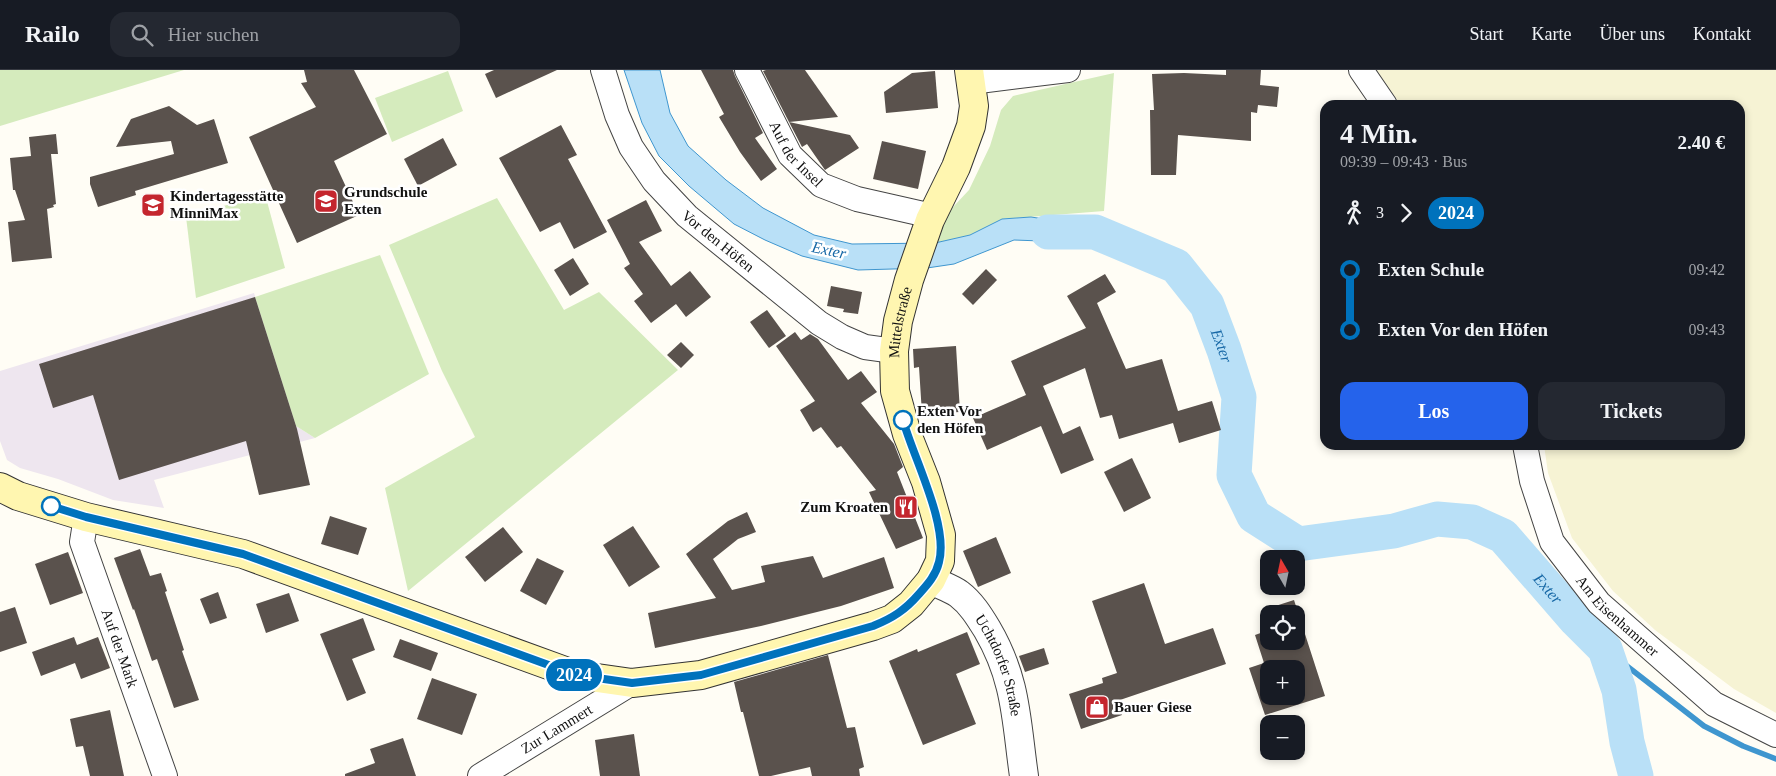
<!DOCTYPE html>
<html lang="de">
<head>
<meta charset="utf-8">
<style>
	:root { --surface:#171b24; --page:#242831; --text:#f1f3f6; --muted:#9ea1a6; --line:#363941; --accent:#2563eb }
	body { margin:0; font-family:"Times New Roman",serif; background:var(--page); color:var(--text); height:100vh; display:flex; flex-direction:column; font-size:19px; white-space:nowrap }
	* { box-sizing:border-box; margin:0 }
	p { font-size:16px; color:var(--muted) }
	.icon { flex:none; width:28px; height:28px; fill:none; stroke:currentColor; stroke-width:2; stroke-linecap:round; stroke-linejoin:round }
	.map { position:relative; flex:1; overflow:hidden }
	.details { position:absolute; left:1320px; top:30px; width:425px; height:350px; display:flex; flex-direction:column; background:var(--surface); border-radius:15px; box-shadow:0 2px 8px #0003 }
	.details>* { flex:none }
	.badge { padding:0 10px; border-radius:16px; font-size:18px; line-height:32px }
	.needle { width:32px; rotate:351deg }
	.controls { position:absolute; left:1260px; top:480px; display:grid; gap:10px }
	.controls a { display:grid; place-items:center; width:45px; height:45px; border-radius:10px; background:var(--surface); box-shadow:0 2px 8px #0003; font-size:25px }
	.map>.badge { position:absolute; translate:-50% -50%; box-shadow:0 0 0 2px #fff }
	.legs { display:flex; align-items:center; gap:8px; height:55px; padding:0 20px; font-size:16px }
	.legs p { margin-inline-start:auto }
	.overview { display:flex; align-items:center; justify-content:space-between; height:85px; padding:0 20px }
	h1 { font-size:28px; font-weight:800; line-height:38px }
	.button { display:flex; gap:10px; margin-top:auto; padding:10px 20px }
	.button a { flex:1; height:58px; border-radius:15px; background:var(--accent); color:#fff; font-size:20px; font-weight:800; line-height:58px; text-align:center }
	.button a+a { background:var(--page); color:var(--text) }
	ul { padding:0 20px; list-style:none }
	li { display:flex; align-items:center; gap:18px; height:60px; font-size:19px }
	li i { display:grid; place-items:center; width:8px; height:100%; margin:0 6px; background:currentColor }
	li i::after { content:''; width:12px; height:12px; margin:-6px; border:4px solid; border-radius:50%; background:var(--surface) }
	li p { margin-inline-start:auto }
	li:first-child i { background:linear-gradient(#0000 50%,currentColor 0) }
	li:last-child i { background:linear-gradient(currentColor 50%,#0000 0) }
	header { display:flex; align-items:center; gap:30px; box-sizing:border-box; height:70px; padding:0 25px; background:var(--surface); border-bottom:1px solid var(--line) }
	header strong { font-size:24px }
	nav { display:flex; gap:28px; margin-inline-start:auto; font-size:18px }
	.search { width:350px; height:45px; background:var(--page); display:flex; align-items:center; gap:12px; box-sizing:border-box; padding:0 18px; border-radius:15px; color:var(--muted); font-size:19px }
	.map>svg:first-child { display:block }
</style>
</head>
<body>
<header>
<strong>Railo</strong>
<div class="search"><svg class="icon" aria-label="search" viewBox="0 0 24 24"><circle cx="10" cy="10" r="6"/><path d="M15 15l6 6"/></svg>Hier suchen</div>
<nav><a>Start</a><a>Karte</a><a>Über uns</a><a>Kontakt</a></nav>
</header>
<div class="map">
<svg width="1776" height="706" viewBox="0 0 1776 706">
	<rect width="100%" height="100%" fill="#fffdf5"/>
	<!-- industrial -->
	<path fill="#eee6ef" d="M254,223L296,356L315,368L154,410L164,438L113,430L58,409L20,398L7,390L0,371V301Z"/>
	<!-- farmland -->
	<path fill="#f6f3d4" d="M1376,0H1776V643L1734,619L1655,560L1613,521L1572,468L1548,403L1544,375H1740V35H1401Z"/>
	<!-- green -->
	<g fill="#d5ebbd">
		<path d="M0,0H184L0,56Z"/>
		<path d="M448,1L463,41L392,72L375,28Z"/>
		<path d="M1114,3L1104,141L1002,149L970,165L935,173L939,152L969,120L990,76L1001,40L1013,26Z"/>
		<path d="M265,124L285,198L196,228L186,147Z"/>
		<path d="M497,128L564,240L599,222L678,300L408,521L385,418L475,367L442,301L389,175Z"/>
		<path d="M380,185L429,304L315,368L296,356L255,227Z"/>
	</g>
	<!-- water -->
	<path fill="#b9e0f7" stroke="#3f96cf" d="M624,0H660L670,43L688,76L726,110L763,138L814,165L852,174L935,173L970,165L1002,149L1031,147L1064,152L1095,162L1068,172L1014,170L954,194L927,198L858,200L802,186L765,170L734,154L689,116L659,86L642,53Z"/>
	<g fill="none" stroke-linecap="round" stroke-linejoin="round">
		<!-- stream -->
		<path stroke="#3f96cf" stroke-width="5.5" d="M1605,579L1704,656L1743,676L1776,689"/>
		<!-- river -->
		<path stroke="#b9e0f7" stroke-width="35" id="s1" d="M1048,162H1095L1176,196L1207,235L1224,280L1239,327L1234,405L1254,446L1298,474L1394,461L1437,449L1472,452L1503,466L1576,550L1605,579L1619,620L1627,672L1636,706"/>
	</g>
	<!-- building -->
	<g fill="#5a524d" fill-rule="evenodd">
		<path d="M304,0H354L387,64L334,91L359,145L297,173L249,67L316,37L301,13L307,12Z"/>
		<path d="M494,0H557L496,28L485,4Z"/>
		<path d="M701,0H733L735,6L763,63L755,68L777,99L761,111L740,82L719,47L724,44Z"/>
		<path d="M766,0H805L838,47L789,52L763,1Z"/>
		<path d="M1226,0H1261L1260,15L1279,17L1277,37L1258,35L1257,43L1251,42V71L1178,65L1176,105H1151L1150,40H1154L1152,4L1184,3L1226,5Z"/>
		<path d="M935,1L938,38L886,43L884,22L912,3Z"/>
		<path d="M169,36L197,55L214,49L228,93L135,121L136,125L98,137L90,114V107L174,84L171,71L116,77L131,49Z"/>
		<path d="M789,52L850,65L859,78L825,100L807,74L802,77Z"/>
		<path d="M561,55L577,85L568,89L607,162L574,179L560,152L540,162L499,88Z"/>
		<path d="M56,64L58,84H51L56,134L53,135L54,137L47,139L52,188L12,192L8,152L25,150L15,120H13L10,88L31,86L29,67Z"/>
		<path d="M443,68L457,95L418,116L404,89Z"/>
		<path d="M882,71L926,81L918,119L873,109Z"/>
		<path d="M646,130L662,161L639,172L671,216L690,201L711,227L686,247L676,234L651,253L634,231L643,224L624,198L630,194L607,150Z"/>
		<path d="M573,188L589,214L570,226L554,200Z"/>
		<path d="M986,199L997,210L973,235L962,224Z"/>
		<path d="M1105,204L1116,222L1097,233L1126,299L1162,289L1178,341L1212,331L1221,360L1179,373L1173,353L1119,369L1112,345L1100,348L1085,298L1043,316L1063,364L1080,356L1094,390L1061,404L1041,356L987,380L973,348L1026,325L1011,291L1086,258L1067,226Z"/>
		<path d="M831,216L862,222L858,244L843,242L844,239L827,236Z"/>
		<path d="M255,227L297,359L310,415L259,425L246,371L119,410L93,325L53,338L39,294Z"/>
		<path d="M767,240L786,266L769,278L750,252Z"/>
		<path d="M795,262L801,270L810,264L818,269L848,310L861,301L877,322L861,333L894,374L903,397L897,402L923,468L896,479L869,422L876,420L841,376L837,378L821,357L813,362L800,340L815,331L776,276Z"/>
		<path d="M681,272L694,285L681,298L667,285Z"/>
		<path d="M956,276L960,342L922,344L919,297L914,298L913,279Z"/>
		<path d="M1132,388L1151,428L1124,442L1104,402Z"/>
		<path d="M747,442L756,462L738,469L713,489L732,520L765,512L761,496L813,486L823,508L884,487L894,518L841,536L761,556L655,578L648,543L716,528L686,484L728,451Z"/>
		<path d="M330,446L367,458L358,485L321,474Z"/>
		<path d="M633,456L660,497L629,517L603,475Z"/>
		<path d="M503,457L523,482L485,512L465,487Z"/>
		<path d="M996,467L1011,503L978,517L963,481Z"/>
		<path d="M140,479L150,506L161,503L167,521L165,522L184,580L182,581L199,630L174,638L157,589L152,591L134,539L133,540L114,488Z"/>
		<path d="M68,482L83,523L50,535L35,494Z"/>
		<path d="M537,488L564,501L546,535L520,521Z"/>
		<path d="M1144,513L1165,574L1213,558L1226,594L1117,631L1122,645L1081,659L1069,624L1103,613L1102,608L1117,603L1092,531Z"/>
		<path d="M218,522L227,548L210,554L200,529Z"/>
		<path d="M289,523L299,551L266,563L256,534Z"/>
		<path d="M1294,530L1325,626L1265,645L1249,598L1264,593L1255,565L1269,560V571H1296V544H1269V559L1263,540ZM1269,599H1296V626H1269Z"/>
		<path d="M15,537L27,573L0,582V542Z"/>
		<path d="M363,548L375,580L352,589L366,623L347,631L320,564Z"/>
		<path d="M967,562L980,594L956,604L976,654L923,675L889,591L917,579L918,582Z"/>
		<path d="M74,567L77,575L98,567L110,598L81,609L75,593L41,606L32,582Z"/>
		<path d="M400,569L438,583L431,601L393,587Z"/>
		<path d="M1044,578L1049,594L1025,602L1019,586Z"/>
		<path d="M828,585L847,658L855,657L864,697L859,699L860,706H812L810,697L771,706H759L743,642H741L734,612Z"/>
		<path d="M432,608L477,624L462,665L417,649Z"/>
		<path d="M110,640L124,706H90L83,676L76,677L70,649Z"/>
		<path d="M634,664L640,706H600L595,670Z"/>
		<path d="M403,668L416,706H345V704L375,693L370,679Z"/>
	</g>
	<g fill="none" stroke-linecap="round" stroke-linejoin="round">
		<!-- minor casing -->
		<g stroke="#444" stroke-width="26">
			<g id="minor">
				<path id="s2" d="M603,0L617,45L631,77L654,111L687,146L819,253L842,267L865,277L894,281"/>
				<path id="s3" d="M747,0L790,85L821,115L857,129L932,146"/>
				<path d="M1361,0L1385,35"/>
				<path d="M971,12L1068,0"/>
				<path id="s4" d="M1525,375L1532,411L1552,472L1599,533L1714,634L1776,665"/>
				<path id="s5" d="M86,447L82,472L165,706"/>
				<path id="s6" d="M480,706L632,613"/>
			</g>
		</g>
		<!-- tertiary casing -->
		<g stroke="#444" stroke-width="30">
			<g id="tertiary">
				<path id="s7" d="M931,510C940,515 951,518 959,524C971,533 979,546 987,559C1017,610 1016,651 1024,706"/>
			</g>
		</g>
		<!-- secondary casing -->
		<g stroke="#333" stroke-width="30">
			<g id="secondary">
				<path id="s8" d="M0,417L18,426L86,447L243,484L576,605L632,613L701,605L873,556L892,549L911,534L931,510L940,491L941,465L926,412L907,364L895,321L894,281L898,251L909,210L930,150L956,97L971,56L974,36L969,0"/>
			</g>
		</g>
		<!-- minor -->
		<use href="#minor" stroke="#fff" stroke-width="24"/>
		<!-- tertiary -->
		<use href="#tertiary" stroke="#fff" stroke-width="28"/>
		<!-- secondary -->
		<use href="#secondary" stroke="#fff6b0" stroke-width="28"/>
	</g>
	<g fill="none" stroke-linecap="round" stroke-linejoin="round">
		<!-- line-1 casing -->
		<g stroke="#fff" stroke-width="11">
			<path id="line-1" d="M51,436L86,447L243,484L576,605L632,613L701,605L873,556C893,548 905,540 919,524C928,514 936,505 939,492C949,455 913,387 903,350"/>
		</g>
		<!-- line-1 -->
		<use href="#line-1" stroke="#0072bc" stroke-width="8"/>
	</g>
	<!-- icons -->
	<defs>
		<g id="school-square" transform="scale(1.25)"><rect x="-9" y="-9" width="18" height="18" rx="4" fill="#c4262e" stroke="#fff"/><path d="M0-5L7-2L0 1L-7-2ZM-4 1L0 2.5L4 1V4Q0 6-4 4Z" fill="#fff"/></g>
		<g id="restaurant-square" transform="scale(1.25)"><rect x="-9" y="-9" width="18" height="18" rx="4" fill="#c4262e" stroke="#fff"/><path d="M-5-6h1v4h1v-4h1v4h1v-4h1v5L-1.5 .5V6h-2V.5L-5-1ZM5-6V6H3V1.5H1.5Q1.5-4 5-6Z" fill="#fff"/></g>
		<g id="shop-square" transform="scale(1.25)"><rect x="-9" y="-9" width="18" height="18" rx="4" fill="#c4262e" stroke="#fff"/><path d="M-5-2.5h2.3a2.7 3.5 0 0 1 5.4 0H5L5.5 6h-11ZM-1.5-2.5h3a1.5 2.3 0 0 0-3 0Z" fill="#fff"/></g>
	</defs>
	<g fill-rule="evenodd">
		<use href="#school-square" x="326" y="131"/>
		<use href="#school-square" x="153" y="135"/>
		<use href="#restaurant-square" x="906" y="437"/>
		<use href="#shop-square" x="1097" y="637"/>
	</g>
	<!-- markers -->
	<g fill="#fff" stroke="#0072bc" stroke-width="2.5">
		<circle cx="903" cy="350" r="9"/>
		<circle cx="51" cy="436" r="9"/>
	</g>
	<g text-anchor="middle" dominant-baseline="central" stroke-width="5" stroke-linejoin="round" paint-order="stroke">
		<!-- street labels -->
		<g font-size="15" fill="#111" stroke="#fff">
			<text stroke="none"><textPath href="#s3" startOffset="98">Auf der Insel</textPath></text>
			<text stroke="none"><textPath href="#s2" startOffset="211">Vor den Höfen</textPath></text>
			<text stroke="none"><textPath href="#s8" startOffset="1255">Mittelstraße</textPath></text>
			<text stroke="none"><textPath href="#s4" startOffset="200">Am Eisenhammer</textPath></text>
			<text stroke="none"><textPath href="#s5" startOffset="138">Auf der Mark</textPath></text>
			<text stroke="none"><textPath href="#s7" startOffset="115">Uchtdorfer Straße</textPath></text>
			<text stroke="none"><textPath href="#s6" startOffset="90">Zur Lammert</textPath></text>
		</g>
		<!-- poi labels -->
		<g font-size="15" font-weight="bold" fill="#111" stroke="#fff" text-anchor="start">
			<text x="344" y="122">Grundschule<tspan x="344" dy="17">Exten</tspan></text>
			<text x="170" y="126">Kindertagesstätte<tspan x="170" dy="17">MinniMax</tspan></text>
			<text x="888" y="437" text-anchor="end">Zum Kroaten</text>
			<text x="1114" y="637">Bauer Giese</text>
		</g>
		<!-- stop labels -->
		<g font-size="15" font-weight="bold" fill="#111" stroke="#fff" text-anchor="start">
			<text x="917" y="341">Exten Vor<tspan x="917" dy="17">den Höfen</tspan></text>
		</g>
		<!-- water labels -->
		<g font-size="16" font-style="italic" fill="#1768a6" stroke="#fff">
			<text transform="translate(829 180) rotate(12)">Exter</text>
			<text stroke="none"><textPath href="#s1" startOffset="228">Exter</textPath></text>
			<text stroke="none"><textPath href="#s1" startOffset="738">Exter</textPath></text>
		</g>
	</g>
</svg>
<div class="controls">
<a><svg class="needle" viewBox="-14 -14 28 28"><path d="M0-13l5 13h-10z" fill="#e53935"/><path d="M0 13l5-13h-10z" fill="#9ea1a6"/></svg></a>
<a><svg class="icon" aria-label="locate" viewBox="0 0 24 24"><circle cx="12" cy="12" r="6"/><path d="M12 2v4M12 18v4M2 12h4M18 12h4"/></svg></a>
<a>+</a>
<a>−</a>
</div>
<b class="badge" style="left:574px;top:605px;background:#0072bc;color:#fff">2024</b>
<section class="details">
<div class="overview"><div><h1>4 Min.</h1><p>09:39 – 09:43 · Bus</p></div><b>2.40 €</b></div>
<div class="legs"><svg class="icon" aria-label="walk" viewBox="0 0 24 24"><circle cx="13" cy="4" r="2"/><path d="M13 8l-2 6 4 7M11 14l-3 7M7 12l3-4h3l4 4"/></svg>3<svg class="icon" aria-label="forward" viewBox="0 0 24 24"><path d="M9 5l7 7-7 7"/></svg><b class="badge" style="background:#0072bc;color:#fff">2024</b></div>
<ul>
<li><i style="color:#0072bc"></i><b>Exten Schule</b><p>09:42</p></li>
<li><i style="color:#0072bc"></i><b>Exten Vor den Höfen</b><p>09:43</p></li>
</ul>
<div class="button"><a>Los</a><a>Tickets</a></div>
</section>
</div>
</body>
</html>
